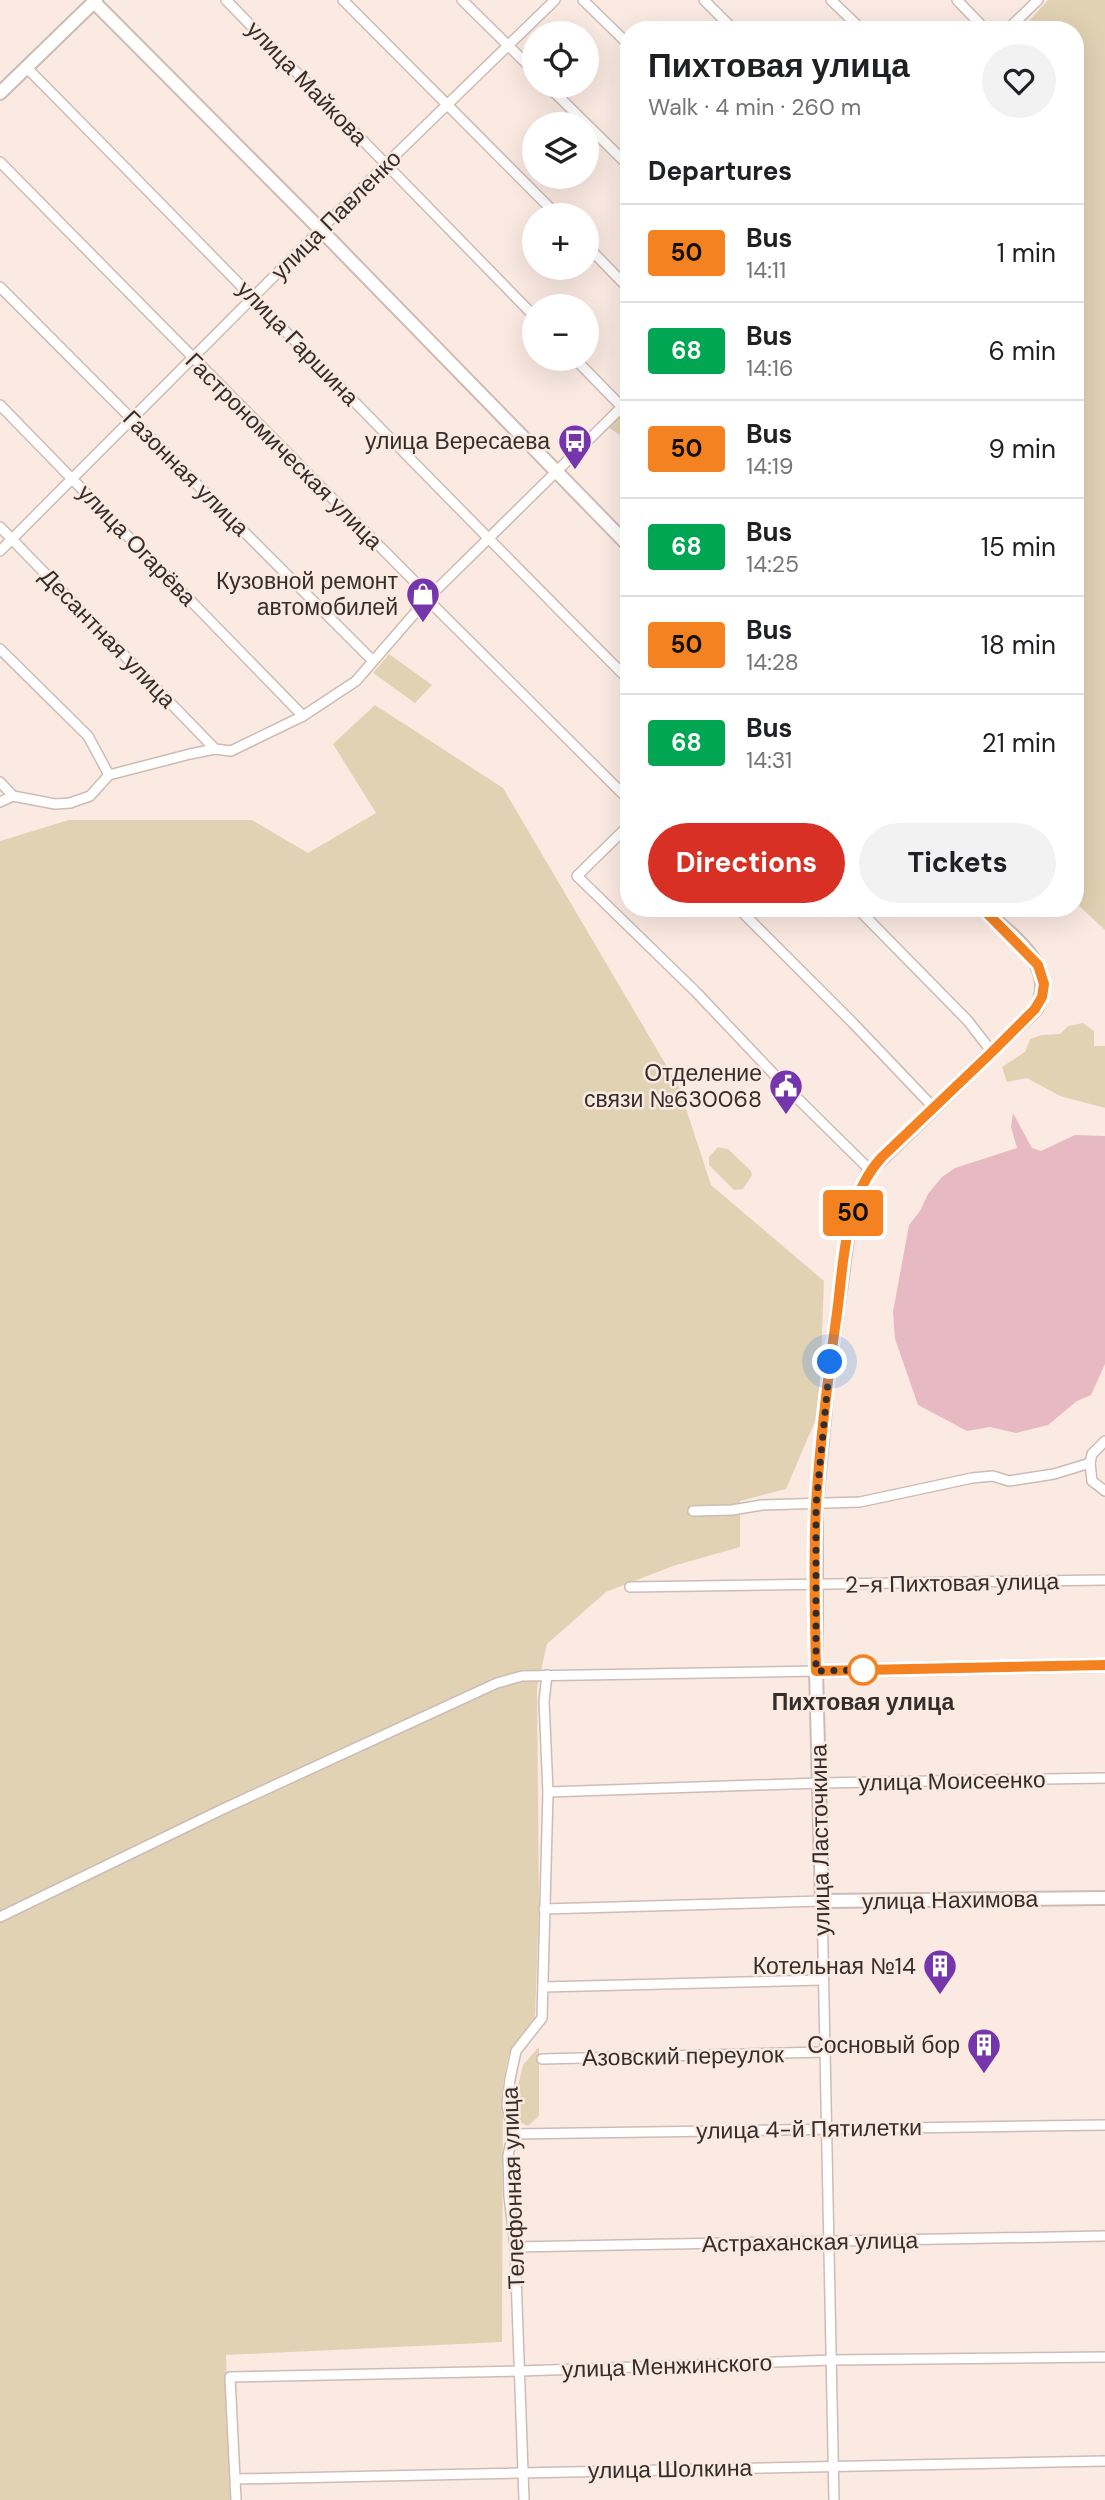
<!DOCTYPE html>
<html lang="en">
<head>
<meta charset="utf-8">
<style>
	:root { --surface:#fff; --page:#f2f2f2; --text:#202124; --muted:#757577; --line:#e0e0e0; --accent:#d93025 }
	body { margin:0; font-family:"DM Sans",sans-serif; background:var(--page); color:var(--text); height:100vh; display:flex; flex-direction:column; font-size:26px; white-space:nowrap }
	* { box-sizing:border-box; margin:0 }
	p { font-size:23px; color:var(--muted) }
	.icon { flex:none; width:38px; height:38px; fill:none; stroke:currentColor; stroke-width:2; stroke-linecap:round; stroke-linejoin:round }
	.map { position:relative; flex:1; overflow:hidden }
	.details { position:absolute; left:620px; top:21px; width:464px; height:896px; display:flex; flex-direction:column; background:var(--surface); border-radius:28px; box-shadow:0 7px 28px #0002 }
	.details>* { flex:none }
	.badge { padding:0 14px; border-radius:5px; font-size:24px; line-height:46px }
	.buttons { position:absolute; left:522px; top:21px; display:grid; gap:14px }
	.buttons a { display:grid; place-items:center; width:77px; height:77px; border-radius:50%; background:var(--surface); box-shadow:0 7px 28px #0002; font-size:35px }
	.you { position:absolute; width:35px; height:35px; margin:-18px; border:5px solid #fff; border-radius:50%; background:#1a73e8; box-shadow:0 0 0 10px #1a73e833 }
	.map>.badge { position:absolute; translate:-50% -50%; box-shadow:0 0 0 4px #fff }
	h2 { padding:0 28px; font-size:26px; line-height:63px }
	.round { display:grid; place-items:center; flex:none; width:74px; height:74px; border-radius:37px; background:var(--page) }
	.summary { display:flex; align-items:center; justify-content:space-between; height:119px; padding:0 28px }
	h1 { font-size:33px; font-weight:700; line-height:52px }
	.action { display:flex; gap:14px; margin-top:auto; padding:14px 28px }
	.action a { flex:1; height:80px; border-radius:42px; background:var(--accent); color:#fff; font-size:28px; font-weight:700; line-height:80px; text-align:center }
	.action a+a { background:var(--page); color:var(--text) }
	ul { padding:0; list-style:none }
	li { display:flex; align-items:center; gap:21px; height:98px; padding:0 28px; border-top:2px solid var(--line) }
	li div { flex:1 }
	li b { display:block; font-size:26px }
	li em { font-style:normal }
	li .badge { min-width:77px; font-weight:700; text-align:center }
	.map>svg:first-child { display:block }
</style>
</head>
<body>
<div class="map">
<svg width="1105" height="2500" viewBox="0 0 1105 2500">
	<rect width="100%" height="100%" fill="#fbeae2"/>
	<!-- green -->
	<g fill="#e2d2b4">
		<path d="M1048,0H1105V930L1074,901V30H1021Z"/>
		<path d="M628,408V441L608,427Z"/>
		<path d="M389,654L432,685L415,703L373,673Z"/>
		<path d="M375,705L503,788L679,1087L711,1185L824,1281L819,1412L786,1489L740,1501V1547L673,1566L606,1592L547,1644L537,1688L539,1904L535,2017L508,2057L503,2084L502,2342L226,2355L231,2500H0V841L69,820H252L308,853L376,813L333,744Z"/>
		<path d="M1083,1023L1094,1031V1046H1105V1108L1060,1096L1027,1078L1007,1082L1002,1067L1025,1052L1030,1039L1042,1035L1060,1034L1068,1026Z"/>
		<path d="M718,1147L728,1149L751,1171L752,1175L743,1189L734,1190L709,1165V1157Z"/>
		<path d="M539,2047V2116L528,2126L515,2120L518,2086L523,2065Z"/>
	</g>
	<!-- water -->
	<path fill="#e7bac3" d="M1013,1113L1032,1148L1041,1151L1075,1135L1105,1136V1364L1091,1395L1077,1401L1048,1425L1016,1433L990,1427L967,1431L918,1405L895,1339L893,1312L909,1225L920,1211L928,1194L942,1177L955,1168L1017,1148L1011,1127Z"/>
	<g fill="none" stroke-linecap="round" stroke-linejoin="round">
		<!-- street casing -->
		<g stroke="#cdbcb5" stroke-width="12">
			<g id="street">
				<path d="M226,0L534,316"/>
				<path d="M343,0L557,215"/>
				<path d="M462,0L534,71"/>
				<path d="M583,0L628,44"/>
				<path d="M704,0L734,30"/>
				<path d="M831,0L862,30"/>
				<path d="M957,0L986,30"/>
				<path d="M1007,30L1038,0"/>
				<path d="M26,67C227,270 426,477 628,679"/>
				<path d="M548,86L628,165"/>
				<path d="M0,162L417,584L427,599L628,799"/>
				<path d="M586,245L628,288"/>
				<path d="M0,287L372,660"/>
				<path d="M575,359L622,407"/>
				<path d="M0,405L303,716"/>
				<path d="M0,527L215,749"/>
				<path d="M0,551L386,164L555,0"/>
				<path d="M0,649L88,736L109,775"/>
				<path d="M0,782L13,796"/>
				<path d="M0,802L13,796L55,804L70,803L90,796L109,775L190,754L215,749L231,751L303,716L356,681L427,599L628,401"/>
				<path d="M628,826L577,876L696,992L786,1087L870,1170"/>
				<path d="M738,908L852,1022L934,1108"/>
				<path d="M857,908L968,1021L992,1052"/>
				<path d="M1090,1463L1092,1481L1105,1491"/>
				<path d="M693,1511L732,1510L762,1505L860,1502L972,1478L993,1476L1009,1481L1054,1474L1090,1463L1092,1454L1105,1441"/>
				<path d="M630,1587L1105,1580"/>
				<path d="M548,1792L819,1783L1105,1778"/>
				<path d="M544,1909L822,1901L834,2500"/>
				<path d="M0,1917L223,1809L497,1683L522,1676L816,1671"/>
				<path d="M543,1987L822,1980"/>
				<path d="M542,2059L824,2052"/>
				<path d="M513,2134L1105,2125"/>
				<path d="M515,2247L1105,2236"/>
				<path d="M236,2479L1105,2461"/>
				<path d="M236,2500L230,2377L521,2371L832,2360L1105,2357"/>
				<path d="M524,2500L515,2247L509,2196L508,2155L513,2134L507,2105L510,2079L516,2051L542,2018L548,1792L544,1701L547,1675"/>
			</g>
		</g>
		<!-- secondary casing -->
		<g stroke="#cdbcb5" stroke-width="16">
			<g id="secondary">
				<path d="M94,2L321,230L628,545"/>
				<path d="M0,93L96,0"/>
				<path d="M982,908C1010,935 1060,966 1036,1009L870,1170L857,1199L848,1232L827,1386L816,1505V1671L822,1901L1105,1898"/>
				<path d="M816,1671L1105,1665"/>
			</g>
		</g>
		<!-- street -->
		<use href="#street" stroke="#fff" stroke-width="9"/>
		<!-- secondary -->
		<use href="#secondary" stroke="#fff" stroke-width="12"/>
	</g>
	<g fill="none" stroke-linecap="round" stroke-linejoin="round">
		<!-- line casing -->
		<g stroke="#fff" stroke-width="16">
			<path id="line" d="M982,908L1038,965L1044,984L1042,997L1035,1009L992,1052L882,1157C844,1198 844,1260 837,1313C828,1376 820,1440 816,1505C813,1560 815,1615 816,1671L1105,1665"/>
		</g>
		<!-- line -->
		<use href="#line" stroke="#f58220" stroke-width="10"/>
		<!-- walk -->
		<path stroke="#342d2a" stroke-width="7" stroke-dasharray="0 12.6" d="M830,1362L816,1505V1671L863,1670"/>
	</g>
	<!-- icons -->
	<defs>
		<g id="bus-pin" transform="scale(1.75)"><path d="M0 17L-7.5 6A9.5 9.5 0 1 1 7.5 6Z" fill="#7536ab" stroke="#fbeae2"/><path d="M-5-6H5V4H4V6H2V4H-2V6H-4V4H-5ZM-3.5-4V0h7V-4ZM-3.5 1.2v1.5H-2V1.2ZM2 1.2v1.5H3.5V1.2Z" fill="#fff"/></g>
		<g id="shop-pin" transform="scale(1.75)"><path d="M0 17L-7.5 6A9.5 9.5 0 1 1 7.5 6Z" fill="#7536ab" stroke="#fbeae2"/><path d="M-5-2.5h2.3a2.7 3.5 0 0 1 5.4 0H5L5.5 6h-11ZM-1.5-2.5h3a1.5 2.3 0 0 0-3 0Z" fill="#fff"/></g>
		<g id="civic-pin" transform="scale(1.75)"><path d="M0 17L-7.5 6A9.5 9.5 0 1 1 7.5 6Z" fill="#7536ab" stroke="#fbeae2"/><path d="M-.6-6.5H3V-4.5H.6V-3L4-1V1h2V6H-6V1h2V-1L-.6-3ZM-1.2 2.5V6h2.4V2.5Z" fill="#fff"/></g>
		<g id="building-pin" transform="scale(1.75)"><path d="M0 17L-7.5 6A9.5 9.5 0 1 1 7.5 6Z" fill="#7536ab" stroke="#fbeae2"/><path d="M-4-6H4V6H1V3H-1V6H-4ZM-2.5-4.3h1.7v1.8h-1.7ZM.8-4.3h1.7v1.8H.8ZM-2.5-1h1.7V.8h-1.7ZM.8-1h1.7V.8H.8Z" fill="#fff"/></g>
	</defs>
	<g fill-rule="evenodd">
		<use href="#bus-pin" x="575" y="441"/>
		<use href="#shop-pin" x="423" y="594"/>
		<use href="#civic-pin" x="786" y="1086"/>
		<use href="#building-pin" x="940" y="1966"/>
		<use href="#building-pin" x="984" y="2045"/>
	</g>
	<!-- markers -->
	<circle fill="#fff" stroke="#f58220" stroke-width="3.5" cx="863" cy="1670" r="14"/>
	<g text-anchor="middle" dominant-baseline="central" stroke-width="5" stroke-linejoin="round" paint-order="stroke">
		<!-- street labels -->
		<g font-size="23" fill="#342d2a" stroke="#fbeae2">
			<text transform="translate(307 83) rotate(46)">улица Майкова</text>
			<text transform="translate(336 215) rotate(-45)">улица Павленко</text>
			<text transform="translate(298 343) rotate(46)">улица Гаршина</text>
			<text transform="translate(284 451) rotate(45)">Гастрономическая улица</text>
			<text transform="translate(186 473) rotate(45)">Газонная улица</text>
			<text transform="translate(137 545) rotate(46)">улица Огарёва</text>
			<text transform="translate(108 638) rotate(46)">Десантная улица</text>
			<text transform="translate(952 1583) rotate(-1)">2-я Пихтовая улица</text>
			<text transform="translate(952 1781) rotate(-1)">улица Моисеенко</text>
			<text transform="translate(820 1840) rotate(-91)">улица Ласточкина</text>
			<text transform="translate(950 1900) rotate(-1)">улица Нахимова</text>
			<text transform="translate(683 2056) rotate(-1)">Азовский переулок</text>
			<text transform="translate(809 2129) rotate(-1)">улица 4-й Пятилетки</text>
			<text transform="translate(513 2188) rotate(-92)">Телефонная улица</text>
			<text transform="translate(810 2242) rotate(-1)">Астраханская улица</text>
			<text transform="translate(667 2366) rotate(-2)">улица Менжинского</text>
			<text transform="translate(670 2469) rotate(-1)">улица Шолкина</text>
		</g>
		<!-- poi labels -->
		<g font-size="23" fill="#342d2a" stroke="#fbeae2" text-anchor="end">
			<text x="550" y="441">улица Вересаева</text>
			<text x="398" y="581">Кузовной ремонт<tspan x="398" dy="26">автомобилей</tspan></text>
			<text x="762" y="1073">Отделение<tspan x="762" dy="26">связи №630068</tspan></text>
			<text x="916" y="1966">Котельная №14</text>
			<text x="960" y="2045">Сосновый бор</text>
		</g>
		<!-- stop labels -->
		<g font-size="23" font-weight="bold" fill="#342d2a" stroke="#fbeae2">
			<text x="863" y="1702">Пихтовая улица</text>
		</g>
	</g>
</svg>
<div class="buttons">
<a><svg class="icon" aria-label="locate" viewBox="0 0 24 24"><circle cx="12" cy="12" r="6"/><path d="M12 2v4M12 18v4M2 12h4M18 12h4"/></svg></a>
<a><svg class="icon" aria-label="layers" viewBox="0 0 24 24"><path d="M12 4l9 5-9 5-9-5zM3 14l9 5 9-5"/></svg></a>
<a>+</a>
<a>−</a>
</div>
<div class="you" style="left:830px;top:1362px"></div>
<b class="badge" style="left:853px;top:1213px;background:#f58220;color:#111">50</b>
<section class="details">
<div class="summary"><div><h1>Пихтовая улица</h1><p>Walk · 4 min · 260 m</p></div><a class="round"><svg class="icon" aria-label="heart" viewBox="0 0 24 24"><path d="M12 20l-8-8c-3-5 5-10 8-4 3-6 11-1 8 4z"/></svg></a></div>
<h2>Departures</h2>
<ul>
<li><span class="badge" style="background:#f58220;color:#111">50</span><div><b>Bus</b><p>14:11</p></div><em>1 min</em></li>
<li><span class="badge" style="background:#00a651;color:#fff">68</span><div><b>Bus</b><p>14:16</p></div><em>6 min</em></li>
<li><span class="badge" style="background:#f58220;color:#111">50</span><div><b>Bus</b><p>14:19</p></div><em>9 min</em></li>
<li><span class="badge" style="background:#00a651;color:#fff">68</span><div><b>Bus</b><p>14:25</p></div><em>15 min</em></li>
<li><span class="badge" style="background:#f58220;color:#111">50</span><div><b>Bus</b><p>14:28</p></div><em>18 min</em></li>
<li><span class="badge" style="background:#00a651;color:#fff">68</span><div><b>Bus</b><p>14:31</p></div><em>21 min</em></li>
</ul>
<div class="action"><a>Directions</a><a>Tickets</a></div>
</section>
</div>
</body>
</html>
